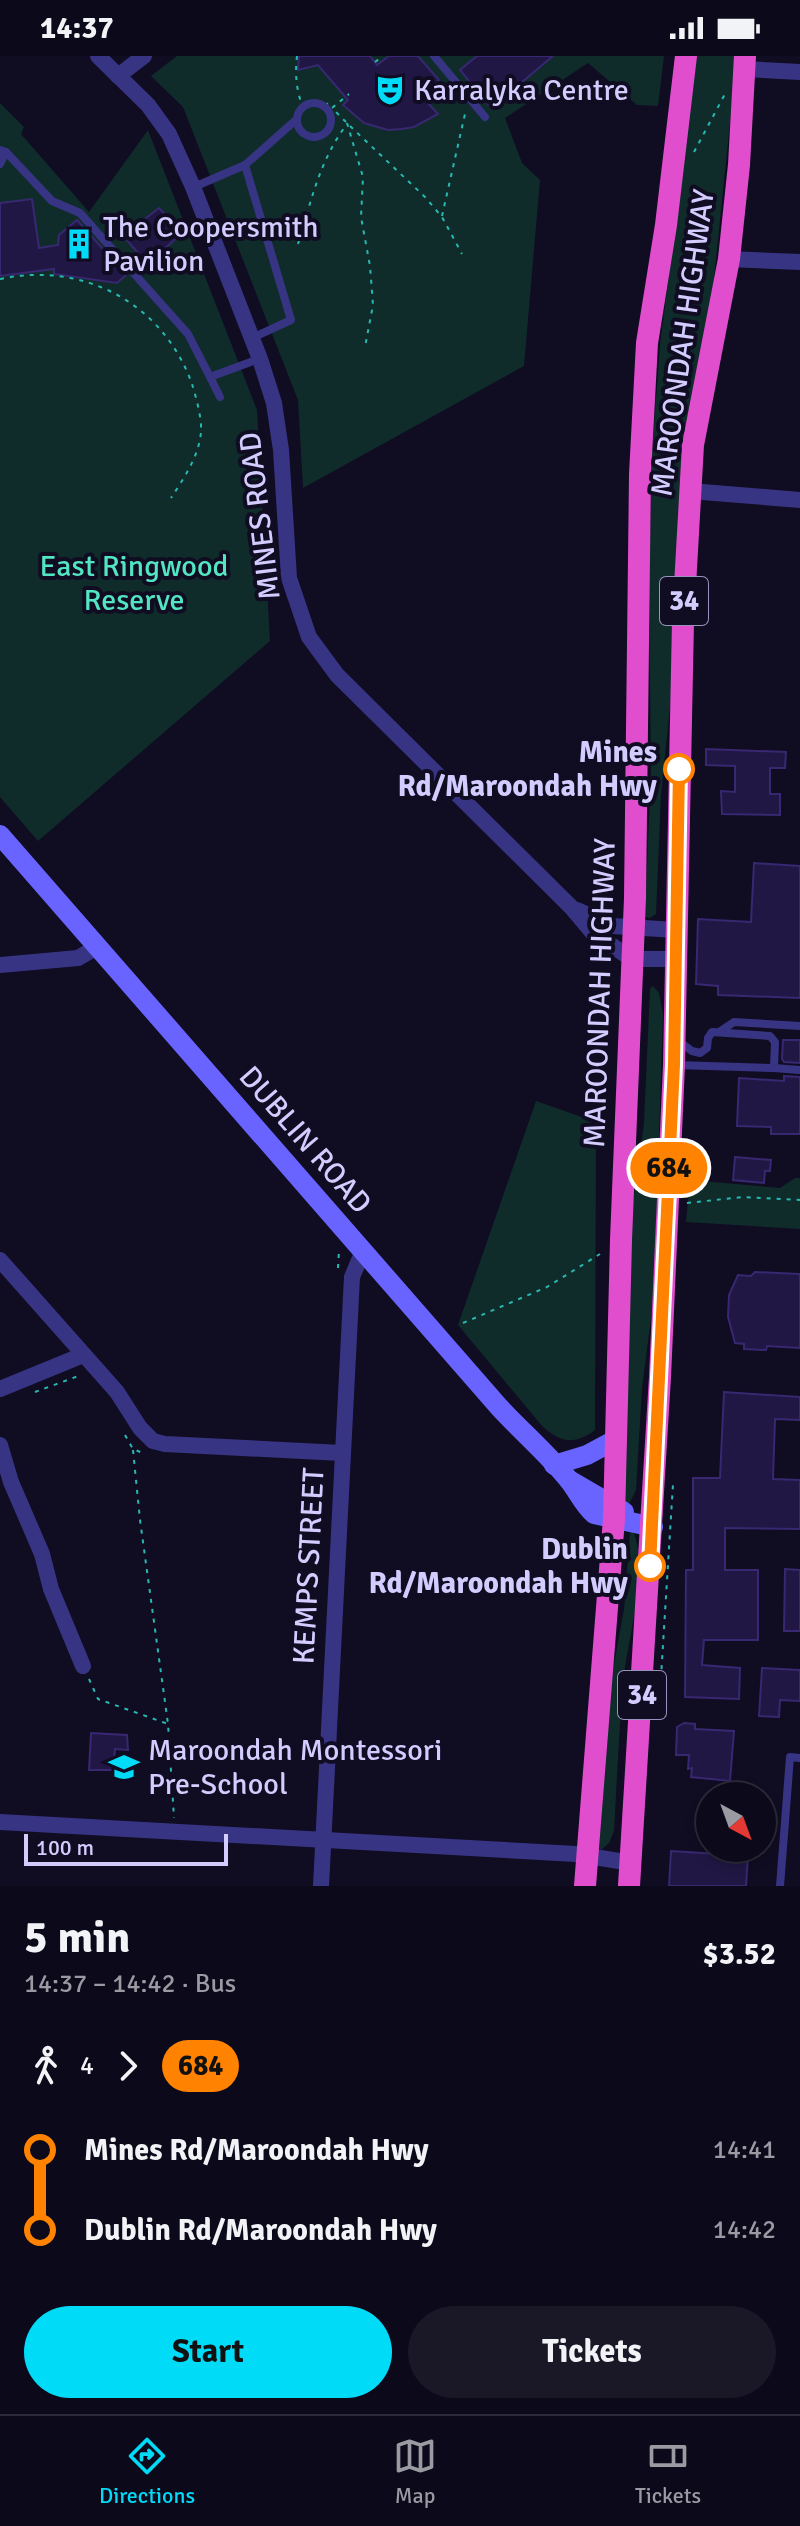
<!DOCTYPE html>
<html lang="en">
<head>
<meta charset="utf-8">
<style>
	:root { --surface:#0c091a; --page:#1a1727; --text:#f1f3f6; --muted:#9a9aa2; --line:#2c2a39; --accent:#00dcf8 }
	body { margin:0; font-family:Signika,sans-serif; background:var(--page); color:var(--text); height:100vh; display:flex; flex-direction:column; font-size:30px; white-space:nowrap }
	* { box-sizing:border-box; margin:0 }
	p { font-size:26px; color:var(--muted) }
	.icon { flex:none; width:44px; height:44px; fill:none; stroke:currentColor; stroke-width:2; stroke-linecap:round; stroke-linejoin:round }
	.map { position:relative; height:1830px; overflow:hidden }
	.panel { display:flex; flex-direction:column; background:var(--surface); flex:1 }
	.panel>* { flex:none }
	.badge { padding:0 16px; border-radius:26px; font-size:28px; line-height:52px }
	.needle { width:52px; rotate:139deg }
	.buttons { position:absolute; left:696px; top:1726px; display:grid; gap:16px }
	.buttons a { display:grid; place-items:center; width:80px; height:80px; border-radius:50%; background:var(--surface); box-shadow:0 4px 12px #0003,0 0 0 2px var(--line); font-size:40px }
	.scale { position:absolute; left:24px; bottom:20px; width:204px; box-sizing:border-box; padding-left:8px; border:4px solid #d3cdff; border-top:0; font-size:22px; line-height:28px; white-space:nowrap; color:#d3cdff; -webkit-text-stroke:6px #100c22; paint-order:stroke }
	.map>.badge { position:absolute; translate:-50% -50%; box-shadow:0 0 0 4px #fff }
	.legs { display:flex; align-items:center; gap:12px; height:88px; padding:0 24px; font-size:26px }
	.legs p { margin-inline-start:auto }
	.headline { display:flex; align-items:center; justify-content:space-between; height:136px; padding:0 24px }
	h1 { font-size:44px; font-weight:800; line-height:60px }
	.cta { display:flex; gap:16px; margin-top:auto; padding:16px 24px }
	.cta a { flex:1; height:92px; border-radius:48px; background:var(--accent); color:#111; font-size:32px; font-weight:800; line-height:92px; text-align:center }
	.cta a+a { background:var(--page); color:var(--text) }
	ul { padding:0 24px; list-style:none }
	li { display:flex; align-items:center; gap:28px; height:80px; font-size:30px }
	li i { display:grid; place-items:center; width:12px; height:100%; margin:0 10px; background:currentColor }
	li i::after { content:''; width:20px; height:20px; margin:-10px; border:6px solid; border-radius:50%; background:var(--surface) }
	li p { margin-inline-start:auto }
	li:first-child i { background:linear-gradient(#0000 50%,currentColor 0) }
	li:last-child i { background:linear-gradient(currentColor 50%,#0000 0) }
	.status { display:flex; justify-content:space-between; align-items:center; height:56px; padding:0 40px; background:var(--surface); direction:ltr }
	.status svg { height:22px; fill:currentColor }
	.tabs { display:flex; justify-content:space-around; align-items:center; height:112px; border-top:2px solid var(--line); background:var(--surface); font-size:22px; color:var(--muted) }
	.tabs a { display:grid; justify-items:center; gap:4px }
	.tabs .on { color:var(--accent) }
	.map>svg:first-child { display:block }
</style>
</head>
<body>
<div class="status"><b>14:37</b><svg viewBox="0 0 49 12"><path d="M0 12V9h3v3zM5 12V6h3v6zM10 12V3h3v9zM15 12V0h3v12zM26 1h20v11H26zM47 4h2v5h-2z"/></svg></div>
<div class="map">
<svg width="800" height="1830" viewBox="0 0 800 1830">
	<rect width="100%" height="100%" fill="#100c22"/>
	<!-- green -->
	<g fill="#0f2c2b">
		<path d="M177,0H664L658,50L637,49L588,7L505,62L522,107L540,124L524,310L303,432L298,344L183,51L151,20Z"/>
		<path d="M697,0H735L733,37L661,739L656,858L650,862L645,861L651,713L649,526L652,397L660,289Z"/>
		<path d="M0,47L24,71L21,78L89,156L148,74L257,354L270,585L38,785L0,741Z"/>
		<path d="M653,930L659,937L663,958L654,1239L642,1332L636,1434L629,1448L623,1446L630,1169L644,1067L650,933Z"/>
		<path d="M536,1045L596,1066L595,1374C575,1389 560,1387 542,1370L458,1269Z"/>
		<path d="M795,1122H800V1173L686,1166L690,1124L780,1132Z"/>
		<path d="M633,1474C649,1516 629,1576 624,1620C619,1672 617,1724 614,1775L609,1787L601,1794L599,1792L612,1619L624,1553L630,1476Z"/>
	</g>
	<!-- building -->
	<g fill="#211744" stroke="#372871" stroke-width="2">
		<path d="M299,0H370L377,9L389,0H418L439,24L431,30L437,38L427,46L438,58L414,71L402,73L388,74L364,67L343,49L348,44L318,9L298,14Z"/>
		<path d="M477,0H553L491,52L460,14Z"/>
		<path d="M32,143L39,192L58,189L59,179L77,164L126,219L117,227L54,218V213L0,220V147Z"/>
		<path d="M159,152L182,177L148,208L123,180Z"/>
		<path d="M706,693L786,696L785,712H770V738H780V759L722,758L721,735L735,736V710L706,709Z"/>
		<path d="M754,807L800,810V942L718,939V930L696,928L698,863L751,866Z"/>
		<path d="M783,984H800V1007L784,1006L782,1003Z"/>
		<path d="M784,1020L800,1021V1078H771V1071L737,1070L739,1022L784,1025Z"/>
		<path d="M735,1101L771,1104L770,1115H765L764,1127L733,1124Z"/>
		<path d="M755,1216L800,1218V1292L767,1290L766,1294L744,1293V1288L735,1287L728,1261L729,1239L738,1219L751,1220Z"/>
		<path d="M724,1336L800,1341V1364L775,1363L773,1423L800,1424V1473L725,1472V1514H758V1584H704L702,1609L740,1612L739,1643L685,1641L686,1514H693V1422H720Z"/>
		<path d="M785,1513L800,1514V1575H784Z"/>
		<path d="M762,1612L800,1614V1645L780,1644L779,1661L759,1660Z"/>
		<path d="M684,1667L695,1668V1673L734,1675L730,1725L691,1721L692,1712L688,1713L689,1699H676L677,1671Z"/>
		<path d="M91,1677L127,1679L128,1694L115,1693L113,1714H89Z"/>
		<path d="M671,1795L748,1800L746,1830H669Z"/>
	</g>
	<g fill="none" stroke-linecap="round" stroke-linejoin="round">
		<!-- path -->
		<g stroke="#27b9b1" stroke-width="2" stroke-dasharray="4 6" stroke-linecap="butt">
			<path d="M297,0C295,17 296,35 303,51"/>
			<path d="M375,6L383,0"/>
			<path d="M325,50L328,47L332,51"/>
			<path d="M346,66L332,52L349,38"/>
			<path d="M347,67L363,121L361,161L370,210L373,249L365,291"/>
			<path d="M350,70L425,141L442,161L462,198"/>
			<path d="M694,96L725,38"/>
			<path d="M442,160L465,58"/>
			<path d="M298,188C311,146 319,105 347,68"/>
			<path d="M0,223C83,205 163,247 192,328C196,341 202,362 201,376C199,400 184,422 171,442"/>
			<path d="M687,1147L743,1141L800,1144"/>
			<path d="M338,1212L339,1194"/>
			<path d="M463,1267L547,1231L600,1198"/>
			<path d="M35,1336L81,1319"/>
			<path d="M125,1379L133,1393L145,1398"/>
			<path d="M133,1394L140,1464L168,1668"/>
			<path d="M89,1623L98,1643L168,1668L174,1762"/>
			<path d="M659,1653L673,1428"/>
		</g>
		<!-- service -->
		<g stroke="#383484" stroke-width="8">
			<path d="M434,0L485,61"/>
			<circle cx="314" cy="64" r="17"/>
			<path d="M0,94L6,96L52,145L80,157L188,278L210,321L259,303"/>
			<path d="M0,108L6,96"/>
			<path d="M245,109L297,63"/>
			<path d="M194,131L245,109L291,264L252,282"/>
			<path d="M210,321L220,341"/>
			<path d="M719,976L734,966L800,970"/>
			<path d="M676,1009L774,1012L775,986L770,980L712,976L708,982L707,992L700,997L692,995L677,984"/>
			<path d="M774,1012L800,1014"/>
			<path d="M780,1830L790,1701L800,1702"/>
		</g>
		<!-- minor -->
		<g stroke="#383484" stroke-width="16">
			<path d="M98,0L148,49L169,78L193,131L260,303L274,347L281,394L289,522L309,581L337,619L572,852L593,877L632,903H675"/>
			<path d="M744,13L800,16"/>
			<path d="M118,20L144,0"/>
			<path d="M729,203L800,206"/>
			<path d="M690,435L800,444"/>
			<path d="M577,854L613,870L675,874"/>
			<path d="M0,909L78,902L97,891"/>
			<path d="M0,1204L117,1336L140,1372L153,1385L165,1388L342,1397"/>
			<path d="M0,1333L83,1299"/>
			<path d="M0,1389L11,1426L42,1498L51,1533L83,1610"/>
			<path d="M0,1766L576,1798L631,1807"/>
			<path d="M321,1830L352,1221L363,1195"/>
		</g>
		<!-- secondary -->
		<g stroke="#6964ff" stroke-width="20">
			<path d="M0,779L499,1351C521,1375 548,1398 568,1423C578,1435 582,1447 594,1458L653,1471"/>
			<path d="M554,1409L587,1399L615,1384"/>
			<path d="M569,1424L624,1456"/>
		</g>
		<!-- trunk -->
		<g stroke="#e04ece" stroke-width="22">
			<path d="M585,1830L614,1463L621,1184L635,842L640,418L647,287L666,169L686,0"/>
			<path d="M629,1830L660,1321L674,1009L683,565L693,389L729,203L739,109L745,0"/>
		</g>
	</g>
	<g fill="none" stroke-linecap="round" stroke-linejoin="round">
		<!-- line-1 casing -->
		<g stroke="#fff" stroke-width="18">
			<path id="line-1" d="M650,1510L674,1009L679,713"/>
		</g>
		<!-- line-1 -->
		<use href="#line-1" stroke="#ff8200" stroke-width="12"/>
	</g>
	<!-- icons -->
	<defs>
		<g id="theatre-bare" transform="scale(2.4)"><path d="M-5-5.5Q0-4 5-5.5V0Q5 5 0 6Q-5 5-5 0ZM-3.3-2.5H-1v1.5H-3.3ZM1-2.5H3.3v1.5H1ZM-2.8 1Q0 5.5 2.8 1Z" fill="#00dcf8" stroke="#100c22" stroke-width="2.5" paint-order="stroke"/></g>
		<g id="building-bare" transform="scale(2.4)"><path d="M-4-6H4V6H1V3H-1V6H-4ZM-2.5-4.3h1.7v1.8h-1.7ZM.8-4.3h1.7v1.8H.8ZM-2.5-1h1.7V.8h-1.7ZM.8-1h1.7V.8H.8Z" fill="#00dcf8" stroke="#100c22" stroke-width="2.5" paint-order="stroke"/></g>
		<g id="school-bare" transform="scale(2.4)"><path d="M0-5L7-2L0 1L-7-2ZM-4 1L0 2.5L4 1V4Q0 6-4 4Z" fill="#00dcf8" stroke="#100c22" stroke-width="2.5" paint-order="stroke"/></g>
	</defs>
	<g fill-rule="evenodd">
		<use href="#theatre-bare" x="390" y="34"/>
		<use href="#building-bare" x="79" y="188"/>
		<use href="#school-bare" x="124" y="1711"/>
	</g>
	<!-- markers -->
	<g fill="#fff" stroke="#ff8200" stroke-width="4">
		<circle cx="679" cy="713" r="14"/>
		<circle cx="650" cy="1510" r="14"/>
	</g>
	<g text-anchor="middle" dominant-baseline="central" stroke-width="8" stroke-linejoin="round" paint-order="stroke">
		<!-- shield labels -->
		<g fill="#100c22" stroke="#9893bd" stroke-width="2">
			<rect x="660" y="521" width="48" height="48" rx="6"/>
			<rect x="618" y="1615" width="48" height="48" rx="6"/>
		</g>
		<g font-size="28" font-weight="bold" fill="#d3cdff">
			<text x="684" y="545">34</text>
			<text x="642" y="1639">34</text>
		</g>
		<!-- poi labels -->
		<g font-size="30" fill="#d3cdff" stroke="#100c22" text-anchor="start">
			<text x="414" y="34">Karralyka Centre</text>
			<text x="103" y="171">The Coopersmith<tspan x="103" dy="34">Pavilion</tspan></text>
			<text x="148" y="1694">Maroondah Montessori<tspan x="148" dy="34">Pre-School</tspan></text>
		</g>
		<!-- street labels -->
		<g font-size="30" fill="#d3cdff" stroke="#100c22">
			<text transform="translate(683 287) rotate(-82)">MAROONDAH HIGHWAY</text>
			<text transform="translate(260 460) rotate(-97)">MINES ROAD</text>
			<text transform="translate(600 937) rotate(-88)">MAROONDAH HIGHWAY</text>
			<text transform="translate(305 1084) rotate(49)">DUBLIN ROAD</text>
			<text transform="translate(309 1510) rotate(-87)">KEMPS STREET</text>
		</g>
		<!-- park labels -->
		<g font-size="30" fill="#52e5c2" stroke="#100c22">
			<text x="134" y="510">East Ringwood<tspan x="134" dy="34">Reserve</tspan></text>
		</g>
		<!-- stop labels -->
		<g font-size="30" font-weight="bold" fill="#d3cdff" stroke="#100c22" text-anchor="end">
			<text x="657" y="696">Mines<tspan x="657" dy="34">Rd/Maroondah Hwy</tspan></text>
			<text x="628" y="1493">Dublin<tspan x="628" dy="34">Rd/Maroondah Hwy</tspan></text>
		</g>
	</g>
</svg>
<div class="buttons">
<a><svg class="needle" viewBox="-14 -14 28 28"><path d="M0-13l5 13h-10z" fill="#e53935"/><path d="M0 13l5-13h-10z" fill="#9a9aa2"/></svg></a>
</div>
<div class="scale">100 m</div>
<b class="badge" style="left:669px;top:1112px;background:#ff8200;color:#111">684</b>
</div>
<section class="panel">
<div class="headline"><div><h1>5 min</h1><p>14:37 – 14:42 · Bus</p></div><b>$3.52</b></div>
<div class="legs"><svg class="icon" aria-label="walk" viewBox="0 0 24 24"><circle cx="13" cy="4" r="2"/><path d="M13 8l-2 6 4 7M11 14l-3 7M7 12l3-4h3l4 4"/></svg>4<svg class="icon" aria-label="forward" viewBox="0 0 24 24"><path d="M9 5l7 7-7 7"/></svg><b class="badge" style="background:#ff8200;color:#111">684</b></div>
<ul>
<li><i style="color:#ff8200"></i><b>Mines Rd/Maroondah Hwy</b><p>14:41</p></li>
<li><i style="color:#ff8200"></i><b>Dublin Rd/Maroondah Hwy</b><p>14:42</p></li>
</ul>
<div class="cta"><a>Start</a><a>Tickets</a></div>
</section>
<nav class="tabs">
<a class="on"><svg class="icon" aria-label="directions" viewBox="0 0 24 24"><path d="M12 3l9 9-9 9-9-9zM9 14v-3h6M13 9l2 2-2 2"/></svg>Directions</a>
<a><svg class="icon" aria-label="map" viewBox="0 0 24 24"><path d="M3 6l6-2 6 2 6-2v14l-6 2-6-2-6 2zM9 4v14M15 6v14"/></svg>Map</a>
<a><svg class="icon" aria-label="tickets" viewBox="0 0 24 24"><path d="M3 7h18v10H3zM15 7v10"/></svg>Tickets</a>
</nav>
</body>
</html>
